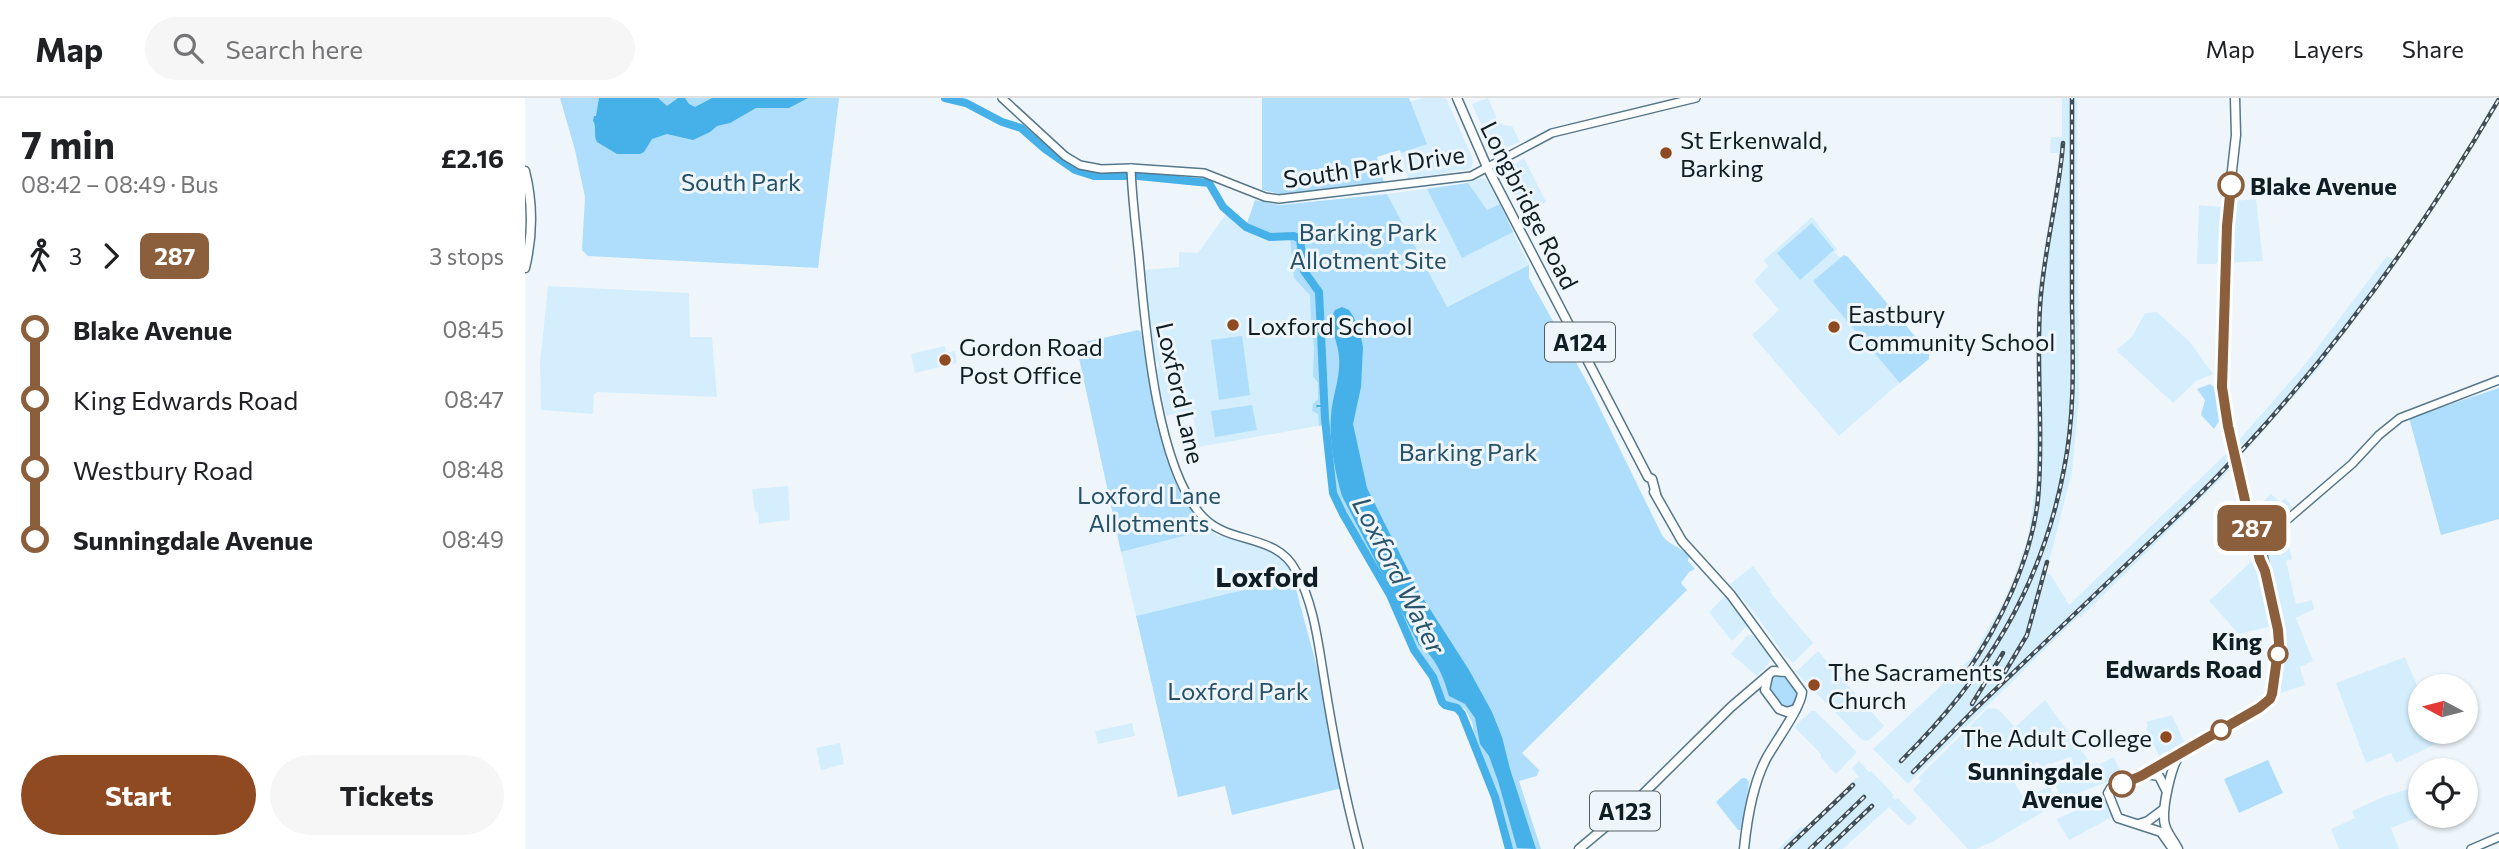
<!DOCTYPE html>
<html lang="en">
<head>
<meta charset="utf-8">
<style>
	:root { --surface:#fff; --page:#f6f6f6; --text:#202124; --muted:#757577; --line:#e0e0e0; --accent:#8f4a21 }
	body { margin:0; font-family:Commissioner,sans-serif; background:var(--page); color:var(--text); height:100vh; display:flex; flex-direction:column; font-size:26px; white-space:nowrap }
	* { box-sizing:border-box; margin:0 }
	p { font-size:23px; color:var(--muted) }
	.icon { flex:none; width:38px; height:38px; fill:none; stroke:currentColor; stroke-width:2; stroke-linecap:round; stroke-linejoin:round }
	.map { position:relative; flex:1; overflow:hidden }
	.side { display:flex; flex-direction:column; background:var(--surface); width:525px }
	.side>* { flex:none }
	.badge { padding:0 14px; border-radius:10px; font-size:24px; line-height:46px }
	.needle { width:46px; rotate:277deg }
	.fabs { position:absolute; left:1883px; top:576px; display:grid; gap:14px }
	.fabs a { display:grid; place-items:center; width:70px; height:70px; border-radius:50%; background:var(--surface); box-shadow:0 2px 5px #0004; font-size:35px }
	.map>.badge { position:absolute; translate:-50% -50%; box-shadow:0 0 0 4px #fff }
	.legs { display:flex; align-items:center; gap:10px; height:77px; padding:0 21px; font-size:23px }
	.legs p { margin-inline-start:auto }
	.headline { display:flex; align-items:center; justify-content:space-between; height:119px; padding:0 21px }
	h1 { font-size:38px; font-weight:700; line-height:52px }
	.action { display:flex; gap:14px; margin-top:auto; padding:14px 21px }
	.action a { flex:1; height:80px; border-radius:42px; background:var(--accent); color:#fff; font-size:28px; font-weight:700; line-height:80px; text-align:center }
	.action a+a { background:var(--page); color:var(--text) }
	ul { padding:0 21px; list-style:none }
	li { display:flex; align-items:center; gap:24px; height:70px; font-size:26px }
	li i { display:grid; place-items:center; width:10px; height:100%; margin:0 9px; background:currentColor }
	li i::after { content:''; width:18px; height:18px; margin:-9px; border:5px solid; border-radius:50%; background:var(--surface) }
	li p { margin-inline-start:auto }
	li:first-child i { background:linear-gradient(#0000 50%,currentColor 0) }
	li:last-child i { background:linear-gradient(currentColor 50%,#0000 0) }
	header { display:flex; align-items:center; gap:42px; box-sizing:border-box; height:98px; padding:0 35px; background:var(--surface); border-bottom:2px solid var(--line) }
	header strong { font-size:33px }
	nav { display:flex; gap:38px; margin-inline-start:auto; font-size:24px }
	.search { width:490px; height:63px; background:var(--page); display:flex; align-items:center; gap:18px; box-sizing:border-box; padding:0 24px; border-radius:38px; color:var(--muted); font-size:26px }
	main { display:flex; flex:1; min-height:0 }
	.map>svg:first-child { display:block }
</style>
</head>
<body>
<header>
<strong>Map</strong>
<div class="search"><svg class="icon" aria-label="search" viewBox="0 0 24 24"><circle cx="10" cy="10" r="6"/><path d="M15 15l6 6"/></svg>Search here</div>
<nav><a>Map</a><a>Layers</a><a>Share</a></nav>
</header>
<main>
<section class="side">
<div class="headline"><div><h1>7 min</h1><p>08:42 – 08:49 · Bus</p></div><b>£2.16</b></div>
<div class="legs"><svg class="icon" aria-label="walk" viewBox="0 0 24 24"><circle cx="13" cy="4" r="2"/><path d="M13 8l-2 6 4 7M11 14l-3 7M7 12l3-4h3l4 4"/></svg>3<svg class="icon" aria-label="forward" viewBox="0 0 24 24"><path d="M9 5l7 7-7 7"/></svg><b class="badge" style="background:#8b5e3c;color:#fff">287</b><p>3 stops</p></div>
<ul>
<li><i style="color:#8b5e3c"></i><b>Blake Avenue</b><p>08:45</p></li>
<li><i style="color:#8b5e3c"></i><span>King Edwards Road</span><p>08:47</p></li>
<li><i style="color:#8b5e3c"></i><span>Westbury Road</span><p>08:48</p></li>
<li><i style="color:#8b5e3c"></i><b>Sunningdale Avenue</b><p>08:49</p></li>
</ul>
<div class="action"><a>Start</a><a>Tickets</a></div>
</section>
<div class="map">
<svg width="1974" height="751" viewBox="0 0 1974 751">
	<rect width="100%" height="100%" fill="#eff6fb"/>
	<!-- built -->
	<g fill="#d4eefe">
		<path d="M897,0H921L947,59L948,66L945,71L883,81L876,55L902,45L885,4Z"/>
		<path d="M963,0L973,23L978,27L987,28L995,44L972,53L967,52L947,6Z"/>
		<path d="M1537,0H1552L1554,302L1547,374L1521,475L1526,477L1544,507L1706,351L1777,270L1862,158L1873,164L1794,270L1695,382L1556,519L1554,518L1393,676H1390L1391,678L1383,686L1348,651L1447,559L1479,503L1493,469L1503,439L1511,384L1512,197L1535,55H1525L1526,39H1537Z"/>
		<path d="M999,60L1021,104L1012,110L1018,120L1005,127L979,76L980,72Z"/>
		<path d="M956,80L961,81L975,106L1004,167L921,209L862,96L943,85Z"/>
		<path d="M1731,101L1738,163L1705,165L1708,103Z"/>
		<path d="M1674,107L1696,109L1699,114L1697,161L1691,166H1672Z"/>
		<path d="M701,116L717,130L740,140H768L773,143L778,176L792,196L798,327L674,349L667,312L641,318L631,274L634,269L633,264L628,261L623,233L619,172L654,169V154L673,155Z"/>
		<path d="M1287,119L1312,151L1309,154L1314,159H1323L1404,255L1405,258L1314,338L1227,237L1254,212L1229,183L1243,168L1239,162Z"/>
		<path d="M23,188L164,195L165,239H187L192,299L72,294L69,296L68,316L16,312L15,265Z"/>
		<path d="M1632,214L1664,243L1688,276L1671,283L1648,305L1591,252L1607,239L1620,215Z"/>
		<path d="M420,248L421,255L430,253L432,265L390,275L386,256Z"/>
		<path d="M263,388L265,422L234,426L233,414H230L227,391Z"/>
		<path d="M1746,396L1755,404L1760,400L1768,410L1750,424L1734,425L1731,411Z"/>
		<path d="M686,431L693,439L697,437L746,453L764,468L768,480L611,518L596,454Z"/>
		<path d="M1764,449L1767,461L1761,463L1771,506L1787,502L1789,511L1771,520L1788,563L1775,569L1780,587L1753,596L1759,553V538L1742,454Z"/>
		<path d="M1731,459L1747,528L1714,536L1684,503Z"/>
		<path d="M1228,468L1246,492L1245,494L1288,545L1268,565L1263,560H1261L1234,521L1205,486Z"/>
		<path d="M1200,498L1223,527L1207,543L1184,514Z"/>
		<path d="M1223,537L1230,538L1245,559L1244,565L1232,578L1206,556Z"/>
		<path d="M1293,553L1359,628L1344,642L1340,643L1335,640L1271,574Z"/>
		<path d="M1880,559L1895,595V634H1915L1919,642L1871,665L1866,655L1841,665L1811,585Z"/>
		<path d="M1520,602L1567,667L1572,665L1573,667L1589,659L1597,678L1536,702L1526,674L1527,670L1548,661L1545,659L1526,666L1523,665L1518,670L1512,664L1508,667L1505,664L1484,676L1500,702L1525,687L1531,706L1467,744L1451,751H1443L1388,692L1396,683L1393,680L1463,610L1473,611L1490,629Z"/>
		<path d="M1286,613H1290L1332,654L1311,676L1296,660V656L1269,629Z"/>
		<path d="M1647,617L1660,646L1635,660L1621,630L1623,628L1621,624Z"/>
		<path d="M607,625L610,638L573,646L570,633Z"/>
		<path d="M315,645L319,666L296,672L291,650Z"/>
		<path d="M1334,663L1344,674L1346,673L1369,697L1367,699L1370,702L1373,700L1392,720L1385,727L1381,726L1364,709L1318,751H1253L1275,729H1281L1331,680H1334L1327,670Z"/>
		<path d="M1894,688L1897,718L1866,730L1874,751H1814L1806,731L1830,720L1827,713L1858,699Z"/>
		<path d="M1577,701L1580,702L1587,719L1544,742L1531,721Z"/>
	</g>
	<!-- green -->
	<g fill="#aedefb">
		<path d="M35,0H314L293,170L63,158L57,152L60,99L50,52Z"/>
		<path d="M737,0H884L902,46L876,55L875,52L852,59L859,85L755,96L737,92Z"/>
		<path d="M943,85L962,112L975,106L988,134L937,160L902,91Z"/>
		<path d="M862,96L922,209L1004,167V180L1063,286L1137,437C1145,448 1156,449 1164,458L1163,463L1170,471L1164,474L1156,485L1162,492L997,655L1014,672L1012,678L994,683L1016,751H987L970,694L949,638L947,624L940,611L918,603L914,586L890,548L860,483L837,441L818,413L808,388L799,298L795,195L780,174L777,143L771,137L745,138L721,128L730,102L755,107Z"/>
		<path d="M1287,125L1309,152L1275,182L1252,155Z"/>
		<path d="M765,141L773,143L778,176L792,196L796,305L792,308L796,311L798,327L794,328L793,316L787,313L788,306L793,301V285L788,278L789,249L786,228L785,197L769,180Z"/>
		<path d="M1319,157L1323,159L1404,255V261L1375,285L1288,183Z"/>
		<path d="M613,232L616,234C625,290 640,396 686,431L596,454L551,246Z"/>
		<path d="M717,238L725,297L694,302L686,242Z"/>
		<path d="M1685,286L1690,290L1694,323L1689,331L1676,317L1680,302L1672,291Z"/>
		<path d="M1974,290V421L1916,437L1884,320Z"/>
		<path d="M727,307L732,332L690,339L686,313Z"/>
		<path d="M768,480L793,573L817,690L707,717L700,688L653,699L611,518Z"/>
		<path d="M1252,577L1260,580L1273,595L1271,605L1267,609L1256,607L1245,591L1244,584Z"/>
		<path d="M1743,662L1758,695L1714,715L1699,681Z"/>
		<path d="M1217,680H1221L1224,684L1217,732H1213L1191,704Z"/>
	</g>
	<!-- water -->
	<g fill="#46b0e8">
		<path d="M74,0H133L142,8L153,0H160L164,6L170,9L187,0H283L264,10H231L205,25L192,28L185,34L168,42L142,36L127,41L119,54L115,56H92L72,44C68,37 72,27 68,23L69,18H71Z"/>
		<path d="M817,209L824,212L828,218L834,230L838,249L836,289L828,326L842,390L894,494L944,572L967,614L977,639L985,671L1011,751L992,750L973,683L964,658L955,646L950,620L940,606L924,598C919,579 910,558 894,547L817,398C810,374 804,343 806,318C807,298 816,279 814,259C813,242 802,228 810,212Z"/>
	</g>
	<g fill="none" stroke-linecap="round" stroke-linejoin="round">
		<!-- stream -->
		<path stroke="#46b0e8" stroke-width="2" d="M792,308H799"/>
		<!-- river -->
		<g stroke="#46b0e8" stroke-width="8">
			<path d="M420,0L441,5L477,24L496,30L520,51L550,72L569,78H600"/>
			<path d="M613,78L684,85L698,109L721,129L745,139L769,138L775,141L779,173L794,194L800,321L808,395L818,416L865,497L889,552L908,579L917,604L920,607L932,610L937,616L970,699L984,751"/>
		</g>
		<!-- secondary casing -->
		<g stroke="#55778b" stroke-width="10">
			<g id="secondary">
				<path d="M477,0L540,58L555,67L576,71L606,70L679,75L740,99L754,101L946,78L1027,35L1171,0"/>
				<path d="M606,70C607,100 611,130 614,160C620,226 631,370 678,419C704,447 752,435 771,473C789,506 793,544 799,580C808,637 819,695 834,751"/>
				<path d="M1730,442L1763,421L1827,366L1854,337L1875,320L1974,282"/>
				<path d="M1946,751L1974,739"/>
			</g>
		</g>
		<!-- primary casing -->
		<g stroke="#55778b" stroke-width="11">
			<g id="primary">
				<path d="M932,0L962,69L1123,379L1127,381L1131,396"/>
				<path d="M0,73C8,105 8,137 0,170"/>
				<path d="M1697,247L1703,108L1711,37L1710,0"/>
				<path d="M1129,394L1157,443L1206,497L1277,594C1276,610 1250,644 1241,661C1227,688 1222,721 1219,751"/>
				<path d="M1243,578L1240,592L1254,611L1262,614L1271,611"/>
				<path d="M1621,676L1634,678L1641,692"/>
				<path d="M1614,726L1623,723L1639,711"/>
				<path d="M1054,751L1109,705L1206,609L1248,573L1261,574"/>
				<path d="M1648,751L1636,734L1593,720L1583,695L1586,690L1617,678L1745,601L1754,539L1734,439L1721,401"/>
				<path d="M1653,751C1649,743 1642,735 1640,727C1636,713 1646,667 1655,657"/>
			</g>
		</g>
		<!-- secondary -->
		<use href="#secondary" stroke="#fff" stroke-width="7"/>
		<!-- primary -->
		<use href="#primary" stroke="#fff" stroke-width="8"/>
		<!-- rail casing -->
		<g stroke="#414e55" stroke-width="4.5">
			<g id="rail">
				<path d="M1480,574L1502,537L1522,464"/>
				<path d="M1440,577C1475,526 1506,463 1513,401C1519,337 1511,273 1515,209C1518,154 1534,100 1538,45"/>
				<path d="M1447,606L1478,555"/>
				<path d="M1376,663C1460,580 1517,489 1539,371C1550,317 1548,262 1547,207C1547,138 1547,69 1547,0"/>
				<path d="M1388,674L1446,615L1667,404C1787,285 1889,147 1974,1"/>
				<path d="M1261,751L1328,687"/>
				<path d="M1285,751L1339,699"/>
				<path d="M1302,751L1347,708"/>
			</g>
		</g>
		<!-- rail -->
		<use href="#rail" stroke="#eff6fb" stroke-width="2" stroke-dasharray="5" stroke-linecap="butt"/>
		<!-- primary-bridge casing -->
		<g stroke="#55778b" stroke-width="11" stroke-linecap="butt">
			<path id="primary-bridge" d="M1697,247L1699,307L1721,401"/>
		</g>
		<!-- primary-bridge -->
		<use href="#primary-bridge" stroke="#fff" stroke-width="8"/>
	</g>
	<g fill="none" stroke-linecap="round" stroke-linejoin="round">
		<!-- line-1 casing -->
		<g stroke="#fff" stroke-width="16">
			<path id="line-1" d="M1597,686L1616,678L1734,610L1745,601L1747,596L1754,546L1753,532L1740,473L1735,462L1721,407L1703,328L1697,289L1702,128L1706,87"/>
		</g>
		<!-- line-1 -->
		<use href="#line-1" stroke="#8b5e3c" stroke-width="10"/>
	</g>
	<!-- markers -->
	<g fill="#8f4a21" stroke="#eff6fb" stroke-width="2.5">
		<circle cx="1141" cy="55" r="7"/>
		<circle cx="708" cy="227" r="7"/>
		<circle cx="1309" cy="229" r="7"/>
		<circle cx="420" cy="262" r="7"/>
		<circle cx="1289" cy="587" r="7"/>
		<circle cx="1641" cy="639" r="7"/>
	</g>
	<g fill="#fff" stroke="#8b5e3c" stroke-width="3.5">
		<circle cx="1706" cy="87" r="12"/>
		<circle cx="1753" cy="556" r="9"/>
		<circle cx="1696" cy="632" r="9"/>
		<circle cx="1597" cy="686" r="12"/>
	</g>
	<g text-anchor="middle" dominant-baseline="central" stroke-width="6" stroke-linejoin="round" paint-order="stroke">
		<!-- shield labels -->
		<g fill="#eff6fb" stroke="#525e65" stroke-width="2">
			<rect x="1020" y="224.5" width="70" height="39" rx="5"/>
			<rect x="1065" y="693.5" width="70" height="39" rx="5"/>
		</g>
		<g font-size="23" font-weight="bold" fill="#0f1d25">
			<text x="1055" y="244">A124</text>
			<text x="1100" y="713">A123</text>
		</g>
		<!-- poi labels -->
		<g font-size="24" fill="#0f1d25" stroke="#eff6fb" text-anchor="start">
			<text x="1155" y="41">St Erkenwald,<tspan x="1155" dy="28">Barking</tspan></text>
			<text x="1323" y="215">Eastbury<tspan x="1323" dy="28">Community School</tspan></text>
			<text x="722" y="227">Loxford School</text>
			<text x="434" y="248">Gordon Road<tspan x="434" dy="28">Post Office</tspan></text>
			<text x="1303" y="573">The Sacraments<tspan x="1303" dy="28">Church</tspan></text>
			<text x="1627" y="639" text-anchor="end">The Adult College</text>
		</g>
		<!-- street labels -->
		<g font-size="24" fill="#0f1d25" stroke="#eff6fb">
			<text transform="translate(849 68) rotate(-8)">South Park Drive</text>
			<text transform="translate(1005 107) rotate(63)">Longbridge Road</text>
			<text transform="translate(656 295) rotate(77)">Loxford Lane</text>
		</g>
		<!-- park labels -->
		<g font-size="24" fill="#255068" stroke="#eff6fb">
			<text x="216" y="83">South Park</text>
			<text x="843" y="133">Barking Park<tspan x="843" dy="28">Allotment Site</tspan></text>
			<text x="943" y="353">Barking Park</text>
			<text x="624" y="396">Loxford Lane<tspan x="624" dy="28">Allotments</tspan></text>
			<text x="713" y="592">Loxford Park</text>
		</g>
		<!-- stop labels -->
		<g font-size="24" font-weight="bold" fill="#0f1d25" stroke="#eff6fb" text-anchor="end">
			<text x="1725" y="87" text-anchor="start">Blake Avenue</text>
			<text x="1737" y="542">King<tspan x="1737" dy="28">Edwards Road</tspan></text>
			<text x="1578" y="672">Sunningdale<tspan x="1578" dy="28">Avenue</tspan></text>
		</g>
		<!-- water labels -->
		<g font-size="26" font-style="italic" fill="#29546c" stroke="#eff6fb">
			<text transform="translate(875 477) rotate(63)">Loxford Water</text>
		</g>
		<!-- quarter labels -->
		<g font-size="28" font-weight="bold" fill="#0f1d25" stroke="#eff6fb">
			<text x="742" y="478">Loxford</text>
		</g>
	</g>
</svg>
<div class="fabs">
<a><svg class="needle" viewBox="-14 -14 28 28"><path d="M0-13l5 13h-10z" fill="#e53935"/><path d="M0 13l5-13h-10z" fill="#757577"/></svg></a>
<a><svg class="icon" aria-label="locate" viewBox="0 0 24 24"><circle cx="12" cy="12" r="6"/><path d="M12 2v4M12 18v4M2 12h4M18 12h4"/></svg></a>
</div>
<b class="badge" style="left:1727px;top:430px;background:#8b5e3c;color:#fff">287</b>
</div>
</main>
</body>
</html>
